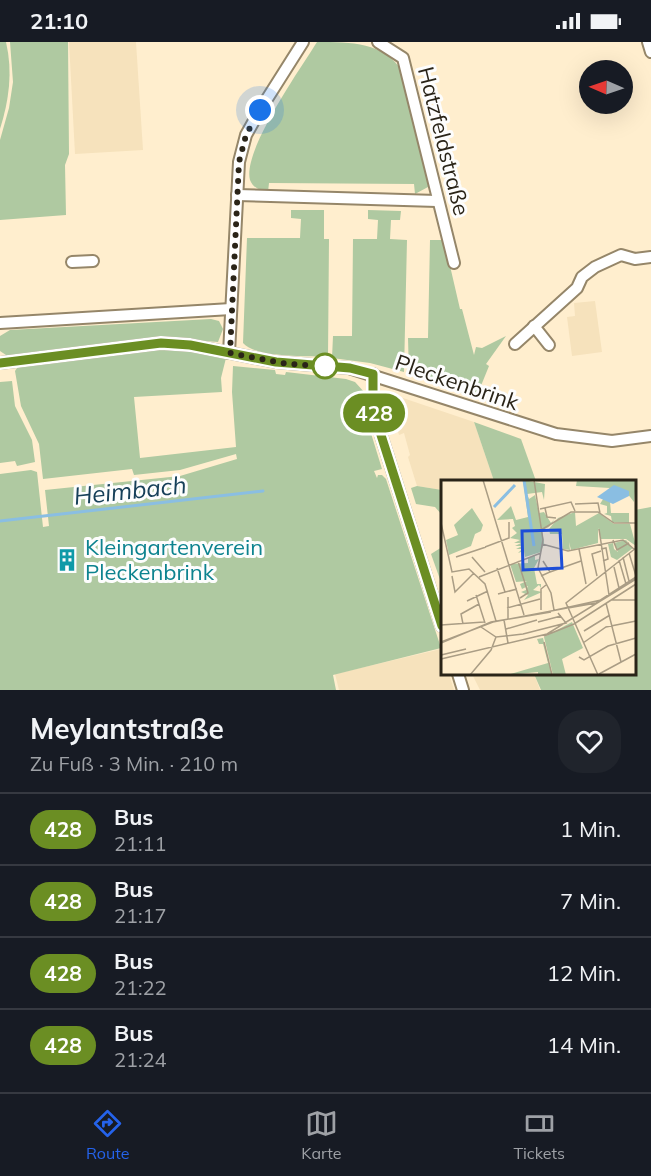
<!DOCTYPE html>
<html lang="de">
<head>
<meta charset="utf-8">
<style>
	:root { --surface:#171b24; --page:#20242c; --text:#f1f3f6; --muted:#9ea1a6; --line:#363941; --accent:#2563eb }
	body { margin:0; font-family:Mulish,sans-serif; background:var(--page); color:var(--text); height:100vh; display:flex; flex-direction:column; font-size:22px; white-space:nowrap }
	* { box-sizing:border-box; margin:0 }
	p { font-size:20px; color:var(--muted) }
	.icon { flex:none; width:33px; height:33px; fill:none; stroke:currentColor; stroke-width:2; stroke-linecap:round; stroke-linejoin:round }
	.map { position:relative; height:648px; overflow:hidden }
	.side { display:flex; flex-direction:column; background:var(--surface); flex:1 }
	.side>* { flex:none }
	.badge { padding:0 12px; border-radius:20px; font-size:21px; line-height:39px }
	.needle { width:39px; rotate:272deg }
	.tools { position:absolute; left:579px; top:18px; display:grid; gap:12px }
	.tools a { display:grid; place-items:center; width:54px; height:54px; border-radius:50%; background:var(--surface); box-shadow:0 6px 24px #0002; font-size:30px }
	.you { position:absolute; width:30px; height:30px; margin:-15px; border:4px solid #fff; border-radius:50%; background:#1a73e8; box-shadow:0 0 0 9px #1a73e833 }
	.map>.badge { position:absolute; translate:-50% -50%; box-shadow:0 0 0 3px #fff }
	.round { display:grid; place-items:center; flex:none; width:63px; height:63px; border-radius:24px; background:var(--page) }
	.summary { display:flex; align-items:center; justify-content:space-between; height:102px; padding:0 30px }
	h1 { font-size:28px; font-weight:700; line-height:45px }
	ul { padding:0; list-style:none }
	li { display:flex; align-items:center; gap:18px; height:72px; padding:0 30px; border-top:2px solid var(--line) }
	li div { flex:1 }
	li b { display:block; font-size:22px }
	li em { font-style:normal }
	li .badge { min-width:66px; font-weight:700; text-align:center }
	.status { display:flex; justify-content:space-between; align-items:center; height:42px; padding:0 30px; background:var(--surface); direction:ltr }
	.status svg { height:16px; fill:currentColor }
	.dock { display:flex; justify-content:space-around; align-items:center; height:84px; border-top:2px solid var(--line); background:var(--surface); font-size:16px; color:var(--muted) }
	.dock a { display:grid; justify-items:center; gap:3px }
	.dock .selected { color:var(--accent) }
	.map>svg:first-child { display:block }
</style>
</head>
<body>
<div class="status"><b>21:10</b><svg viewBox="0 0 49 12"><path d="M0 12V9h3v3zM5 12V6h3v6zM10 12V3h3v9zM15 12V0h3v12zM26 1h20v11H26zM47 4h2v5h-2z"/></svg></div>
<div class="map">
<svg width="651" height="648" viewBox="0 0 651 648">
	<rect width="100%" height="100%" fill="#ffeece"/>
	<!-- built -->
	<g fill="#f6e2bc">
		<path d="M69,0H136L143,108L75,112Z"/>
		<path d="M595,259L602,310L572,314L567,275L575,274L574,261Z"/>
		<path d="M403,356L474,380L494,439L442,440V448L417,444L408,415L410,413L404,391L399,393L391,367L399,363Z"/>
		<path d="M441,607L442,632H449L454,648H339L335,632Z"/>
		<path d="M472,632H534L540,648H480Z"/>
	</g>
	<!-- green -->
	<g fill="#afc9a1">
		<path d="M0,0H6C13,30 9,58 0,87Z"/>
		<path d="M10,0H68L69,112L65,123L66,173L0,178V98L9,66L13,40Z"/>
		<path d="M317,0C352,0 383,0 403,30L429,140L428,145L415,152L414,142L269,141L268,150C261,149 253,146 250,138C242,109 301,26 317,0Z"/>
		<path d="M291,168H324V197H329L328,315C307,314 256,316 243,301L247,196H300L301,177L291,176Z"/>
		<path d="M368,168L401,169L400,178H391L390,197L407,198L404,330L370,321L332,316L333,294H352L353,197H377L378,178L368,177Z"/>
		<path d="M430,198H444L460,267H462L474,313L476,305L482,306L506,294L486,322L489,324L476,356L409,332L408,296H428Z"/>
		<path d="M211,277L219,279L223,287L218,300L167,296L9,315L0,309V294L10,288Z"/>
		<path d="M160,307L186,309L226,316L221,336L222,350L134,355L140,416L236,405L232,350L233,324L275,328L276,332L285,333L286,330L346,337L355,340L365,351L366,375L382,427L374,429L377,436L378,433H382L386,437L441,606L333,633L336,648H0V432L31,428L37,430L43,485L49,484L45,448L180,434L237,417L236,412L180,428L134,433L132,427L43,437L39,402L21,364L15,329L17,326L23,324Z"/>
		<path d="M12,339L15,364L32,398L35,420L17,424L15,419L0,421V340Z"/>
		<path d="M474,380L521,397L536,439H494Z"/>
		<path d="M417,444L442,448V473L435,465L416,462L411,446Z"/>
		<path d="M651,465V648H541L534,632H634L635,468Z"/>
		<path d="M442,505V543L431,512Z"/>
	</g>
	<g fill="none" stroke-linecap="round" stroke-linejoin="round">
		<!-- stream -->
		<path stroke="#8abee2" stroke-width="3" d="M0,479L263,449"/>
		<!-- street casing -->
		<g stroke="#958669" stroke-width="14">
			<g id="street">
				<path d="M378,0L403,16L454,221"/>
				<path d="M648,0L651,10"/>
				<path d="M237,153L437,159"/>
				<path d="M72,220L93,219"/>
				<path d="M0,281L231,267"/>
				<path d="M534,284L549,303"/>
				<path d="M515,302L577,246L582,235L595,225L621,213L635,217L651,215"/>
				<path d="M229,311L239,120L246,93L260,68L303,0"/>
				<path d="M0,321L161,301L190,303L276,320L349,326L556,392L612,399L651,394"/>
				<path d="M373,332V368L442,584"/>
				<path d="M458,632L463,648"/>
			</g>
		</g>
		<!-- street -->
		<use href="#street" stroke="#fff" stroke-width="10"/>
	</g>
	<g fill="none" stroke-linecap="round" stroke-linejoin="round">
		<!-- line casing -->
		<g stroke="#fff" stroke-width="14">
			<path id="line" d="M0,321L161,301L190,303L276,320L350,326L373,332V368L442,584"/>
		</g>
		<!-- line -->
		<use href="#line" stroke="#6b8e23" stroke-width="9"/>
		<!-- walk -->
		<path stroke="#2a2418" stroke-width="6" stroke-dasharray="0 10.8" d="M260,68L246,93L239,120L230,311L288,322L325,324"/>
	</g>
	<!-- icons -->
	<defs>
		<g id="building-bare" transform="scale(1.8)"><path d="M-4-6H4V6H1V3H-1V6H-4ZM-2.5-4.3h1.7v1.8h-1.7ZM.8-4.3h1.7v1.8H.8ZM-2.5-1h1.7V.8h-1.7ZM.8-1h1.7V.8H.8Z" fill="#0f9aa8" stroke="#fdfdfd" stroke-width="2.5" paint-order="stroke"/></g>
	</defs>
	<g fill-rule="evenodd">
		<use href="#building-bare" x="67" y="518"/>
	</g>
	<!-- markers -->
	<circle fill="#fff" stroke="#6b8e23" stroke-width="3" cx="325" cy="324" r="12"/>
	<g text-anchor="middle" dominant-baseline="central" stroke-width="6" stroke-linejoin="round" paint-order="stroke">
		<!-- street labels -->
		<g font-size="22" fill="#2a2418" stroke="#fdfdfd">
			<text transform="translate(444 99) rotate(76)">Hatzfeldstraße</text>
			<text transform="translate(457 340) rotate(19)">Pleckenbrink</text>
		</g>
		<!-- culture labels -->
		<g font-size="22" fill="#0d838f" stroke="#fdfdfd" text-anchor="start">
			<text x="85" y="505">Kleingartenverein<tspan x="85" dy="25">Pleckenbrink</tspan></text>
		</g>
		<!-- water labels -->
		<g font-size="24" font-style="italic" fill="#174059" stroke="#fdfdfd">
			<text transform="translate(130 448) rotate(-6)">Heimbach</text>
		</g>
	</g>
	<!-- overview -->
	<g transform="translate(441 438)">
		<rect width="195" height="195" fill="#ffeece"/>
		<path d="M82,0L104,4L103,20L101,12L86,14L88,19L94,15L98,33L103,32L110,43L114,38L108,47L101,50L103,63L100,72L84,77L83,71L77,73L81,69H75L81,66H74L80,63H73L79,60L69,58L76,53L71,48L74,46L72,39L56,40L70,26L75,40L87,37ZM136,0H195L193,22L186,13L169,22L170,33H188V43L171,42L170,36L163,34L166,33V26L159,24L169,8L135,6ZM31,28L42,45L40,51L34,54L30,66L8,75L5,60L17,55L13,45ZM134,32L135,46L158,33L173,44H189L195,66L185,59H160L157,48V63L130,70L128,62L129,70L122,69L121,54H109L108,49L117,38ZM185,60L192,68L176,80L170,77L167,64L172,63L173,69L177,72L173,63ZM94,75V80L98,79L93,88L96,104H100V108L98,105L92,110L101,112L83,120L87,115L80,112L85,110L87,106L81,109L79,104L86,101L75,102L69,84L87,83V78ZM131,142L142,168L121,179L125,195H112L103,157ZM102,158L111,195H97V192L66,195L107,183L102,164H98L96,159Z" fill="#afc9a1"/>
		<path d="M173,5L188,11V16L172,24L156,17Z" fill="#8abee2"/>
		<path fill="none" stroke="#8abee2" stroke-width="3" d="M83,0L93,66M53,27L74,5"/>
		<path fill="none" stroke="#aa9d85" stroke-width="1.5" d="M42,0L83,135M93,0L102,60L97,88L110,113L113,130M134,24L157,23L159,33M104,28L106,37L115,38M99,29L130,22L134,31M0,43L11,92L28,89L44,104L55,141M158,49L168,115M100,50L130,32H157L173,43H195M172,60L176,70L188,63M101,64L127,71L182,60L193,69M44,67L68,58V42M138,69L145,104M160,69L165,68L167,79L162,81M188,73L195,96M15,77L45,67M31,77L44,92M182,77L188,101M178,80L185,104M77,81L87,113L79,118M173,87L178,108M56,88L64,112M109,92L140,81M11,96L14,112L33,93M100,96L109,92L102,81M156,96L151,74L160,71M38,97L100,73M57,114L76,109M35,115L44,143M67,117V139M170,120H195M26,121L47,111M165,123L180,182M66,128L99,119M127,128L155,123L195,97M100,130V109L105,105M101,133L160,120M63,140L67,163M97,142L120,136M22,144L20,134L38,124M133,144L195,104M0,145L43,142M40,147L55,157L82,154L125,143L117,133M65,149L96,140M146,149L143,151L169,135M103,156L133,144M0,162L52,142L126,128M103,162L111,195M0,163L50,142L110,132M142,163L165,147L195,141M0,175L25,169M0,179L106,154L195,99M141,179L138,177L143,180L167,166L195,158M158,194L195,174M29,195L50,170L55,157M157,195L125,123L195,68"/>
		<path fill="#1d4ed8" fill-opacity="0.15" stroke="#1d4ed8" stroke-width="3" d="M119,50L121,88L82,90L81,51Z"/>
		<rect width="195" height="195" fill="none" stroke="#2a2418" stroke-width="3"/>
	</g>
</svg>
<div class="tools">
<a><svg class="needle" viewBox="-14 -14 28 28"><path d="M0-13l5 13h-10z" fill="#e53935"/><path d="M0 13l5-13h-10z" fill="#9ea1a6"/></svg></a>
</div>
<div class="you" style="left:260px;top:68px"></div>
<b class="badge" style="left:374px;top:371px;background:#6b8e23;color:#fff">428</b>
</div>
<section class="side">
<div class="summary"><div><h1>Meylantstraße</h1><p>Zu Fuß · 3 Min. · 210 m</p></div><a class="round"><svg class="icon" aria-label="heart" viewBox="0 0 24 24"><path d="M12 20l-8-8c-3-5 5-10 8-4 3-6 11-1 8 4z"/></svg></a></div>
<ul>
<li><span class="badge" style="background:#6b8e23;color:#fff">428</span><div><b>Bus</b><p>21:11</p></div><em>1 Min.</em></li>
<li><span class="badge" style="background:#6b8e23;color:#fff">428</span><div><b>Bus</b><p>21:17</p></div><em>7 Min.</em></li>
<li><span class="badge" style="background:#6b8e23;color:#fff">428</span><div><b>Bus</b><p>21:22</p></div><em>12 Min.</em></li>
<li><span class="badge" style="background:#6b8e23;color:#fff">428</span><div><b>Bus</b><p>21:24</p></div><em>14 Min.</em></li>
</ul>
</section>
<nav class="dock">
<a class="selected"><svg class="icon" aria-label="directions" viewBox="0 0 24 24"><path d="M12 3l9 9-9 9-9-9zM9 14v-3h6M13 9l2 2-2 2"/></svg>Route</a>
<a><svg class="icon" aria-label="map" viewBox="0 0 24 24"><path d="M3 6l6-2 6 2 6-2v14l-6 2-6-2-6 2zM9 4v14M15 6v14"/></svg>Karte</a>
<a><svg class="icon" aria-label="tickets" viewBox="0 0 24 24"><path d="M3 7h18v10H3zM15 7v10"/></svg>Tickets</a>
</nav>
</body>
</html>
